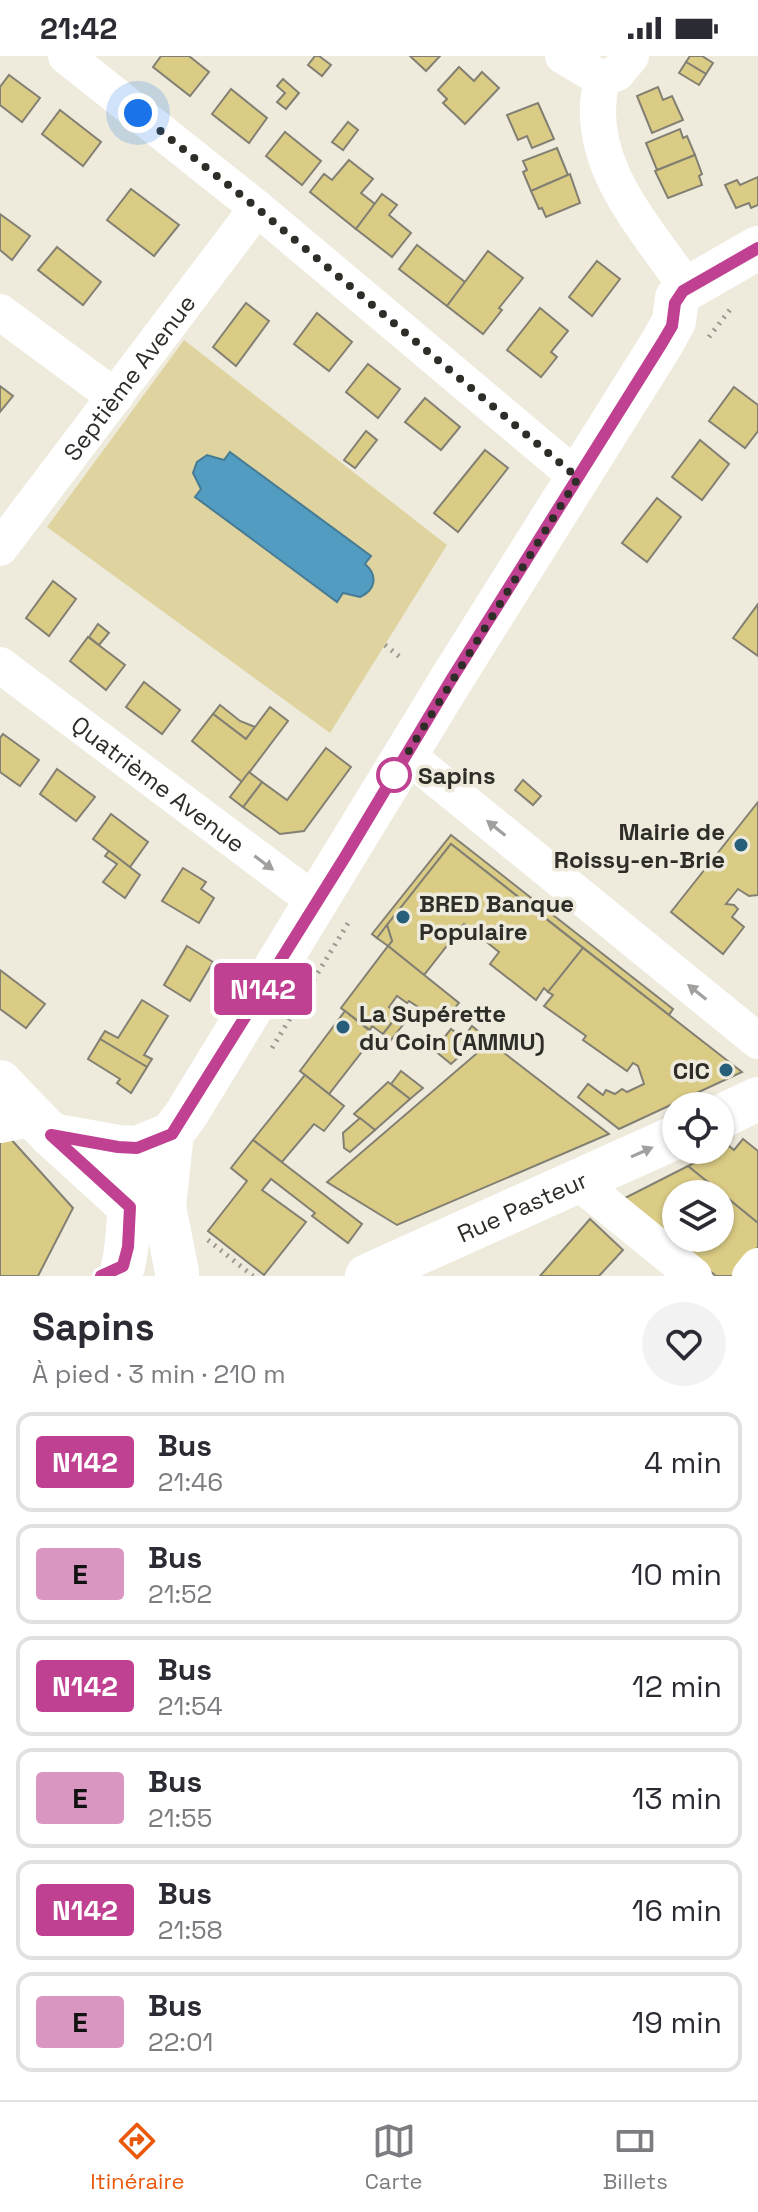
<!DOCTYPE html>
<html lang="fr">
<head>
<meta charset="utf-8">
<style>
	:root { --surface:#fff; --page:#f2f2f3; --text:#2b2b33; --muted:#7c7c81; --line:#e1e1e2; --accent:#ea580c }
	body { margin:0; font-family:"Space Grotesk",sans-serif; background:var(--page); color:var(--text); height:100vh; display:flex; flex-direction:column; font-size:30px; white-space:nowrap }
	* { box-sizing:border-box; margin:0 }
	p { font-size:26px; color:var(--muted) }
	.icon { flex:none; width:44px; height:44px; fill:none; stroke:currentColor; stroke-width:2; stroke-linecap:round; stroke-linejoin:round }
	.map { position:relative; height:1220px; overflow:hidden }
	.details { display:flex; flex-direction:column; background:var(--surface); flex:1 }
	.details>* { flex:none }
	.badge { padding:0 16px; border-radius:6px; font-size:28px; line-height:52px }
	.buttons { position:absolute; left:662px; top:1036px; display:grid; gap:16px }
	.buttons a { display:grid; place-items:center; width:72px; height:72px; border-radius:50%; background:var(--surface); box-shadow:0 2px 6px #0004; font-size:40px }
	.you { position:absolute; width:40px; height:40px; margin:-20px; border:6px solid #fff; border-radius:50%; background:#1a73e8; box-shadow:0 0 0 12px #1a73e833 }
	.map>.badge { position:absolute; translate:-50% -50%; box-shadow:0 0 0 4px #fff }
	.round { display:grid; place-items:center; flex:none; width:84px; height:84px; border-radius:42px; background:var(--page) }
	.summary { display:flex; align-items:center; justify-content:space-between; height:136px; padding:0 32px }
	h1 { font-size:38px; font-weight:800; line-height:60px }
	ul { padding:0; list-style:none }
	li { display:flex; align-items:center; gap:24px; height:100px; margin:0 16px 12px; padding:0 16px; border:4px solid var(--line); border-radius:16px }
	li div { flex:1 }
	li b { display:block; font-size:30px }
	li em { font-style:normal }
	li .badge { min-width:88px; font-weight:700; text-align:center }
	.status { display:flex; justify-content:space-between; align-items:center; height:56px; padding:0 40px; background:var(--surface); direction:ltr }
	.status svg { height:22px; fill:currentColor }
	.dock { display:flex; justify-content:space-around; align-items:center; height:112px; border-top:2px solid var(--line); background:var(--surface); font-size:22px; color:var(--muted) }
	.dock a { display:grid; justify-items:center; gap:4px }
	.dock .on { color:var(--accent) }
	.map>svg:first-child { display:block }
</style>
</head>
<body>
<div class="status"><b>21:42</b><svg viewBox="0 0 49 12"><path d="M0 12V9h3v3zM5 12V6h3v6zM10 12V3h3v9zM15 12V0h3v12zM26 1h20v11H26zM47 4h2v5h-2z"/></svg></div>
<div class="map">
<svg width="758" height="1220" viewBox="0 0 758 1220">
	<rect width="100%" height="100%" fill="#eeebdd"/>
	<!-- green -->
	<path fill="#dfd49f" d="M184,284L447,489L330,677L47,471Z"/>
	<!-- water -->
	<path fill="#529cc2" stroke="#477b94" stroke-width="2" d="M230,396L371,500L365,508C378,519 376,534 360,541L343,537L337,546L195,441L201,433L193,417L197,406L207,399L224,404Z"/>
	<!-- building -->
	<g fill="#dbcc85" stroke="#838073" stroke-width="2" fill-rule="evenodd">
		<path d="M161,0H189L209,16L190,40L153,11Z"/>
		<path d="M315,0H319L331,9L322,20L308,9Z"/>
		<path d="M410,0H440L426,15Z"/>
		<path d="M690,0H702L713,7L706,18L686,6Z"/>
		<path d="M686,6L706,18L699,29L679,17Z"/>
		<path d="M459,11L474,25L482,16L499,32L465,68L443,47L447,43L438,34Z"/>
		<path d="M9,19L40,42L22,66L0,49V31Z"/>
		<path d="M283,23L299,37L286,53L277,46L285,37L277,30Z"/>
		<path d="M658,31L663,44L672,40L683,64L652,77L637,40Z"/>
		<path d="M231,33L267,62L249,87L212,58Z"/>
		<path d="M538,47L554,83L532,92L527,80L518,84L507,59Z"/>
		<path d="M60,54L101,86L83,110L42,78Z"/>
		<path d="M348,66L358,74L343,94L332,86Z"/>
		<path d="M680,73L683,82L687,80L695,99L657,114L646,87Z"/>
		<path d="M285,76L321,105L302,129L266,100Z"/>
		<path d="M557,92L568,119L531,135L523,116L527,114L523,105Z"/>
		<path d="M695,99L702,118L699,120L702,129L668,142L655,115Z"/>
		<path d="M349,104L373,123L361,137L375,148L356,173L310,136L324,118L332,124Z"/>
		<path d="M570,118L580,147L546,161L542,152L539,153L531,135Z"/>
		<path d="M758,121V149L751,152L749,147L736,152L725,129L737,124L740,129Z"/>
		<path d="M131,133L179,169L154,200L107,164Z"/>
		<path d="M382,138L397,149L389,159L411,177L392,201L356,173Z"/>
		<path d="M0,158L30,180L12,204L0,194Z"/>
		<path d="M417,189L465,226L447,250L399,213Z"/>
		<path d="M57,191L101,226L83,249L38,214Z"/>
		<path d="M488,195L523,222L499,252L502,254L483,278L447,250Z"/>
		<path d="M597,205L620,223L592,260L569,241Z"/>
		<path d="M246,247L269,265L236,310L213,291Z"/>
		<path d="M540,252L568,275L551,296L557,301L541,321L507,294Z"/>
		<path d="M317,257L352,286L329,315L294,288Z"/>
		<path d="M368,308L400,333L378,362L346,336Z"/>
		<path d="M0,330L13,340L0,356Z"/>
		<path d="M734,331L758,349V375L745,392L709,365Z"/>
		<path d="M425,342L460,371L441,394L405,366Z"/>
		<path d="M366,375L377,384L355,412L344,404Z"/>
		<path d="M700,384L729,408L702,444L672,421Z"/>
		<path d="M485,394L508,412L458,476L434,457Z"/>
		<path d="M657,442L681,461L647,506L622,487Z"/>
		<path d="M53,525L76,543L49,580L26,562Z"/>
		<path d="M758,548V600L733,582Z"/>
		<path d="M98,568L109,577L99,589L89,581Z"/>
		<path d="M88,581L125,609L106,634L70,605Z"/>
		<path d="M144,626L180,654L162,678L126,651Z"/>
		<path d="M220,649L240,665L255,671L246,683L213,658Z"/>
		<path d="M270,651L288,665L242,726L192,685L213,658L246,683Z"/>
		<path d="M3,678L39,704L20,730L0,716V682Z"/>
		<path d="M326,692L351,711L304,775L280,778L243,751L262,726L287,744Z"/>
		<path d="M57,713L95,741L76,765L40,738Z"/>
		<path d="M249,716L262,726L243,751L230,741Z"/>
		<path d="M523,724L541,740L533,749L515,734Z"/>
		<path d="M758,746V839L749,840L738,833L726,848L734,849L738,853L732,861L744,871L723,898L671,856Z"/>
		<path d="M111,758L148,786L130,811L93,783Z"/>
		<path d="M451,779L673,953L669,959L451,788L377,882L372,878Z"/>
		<path d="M451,788L583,892L548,936L544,932L536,944L490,908L499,896L464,868L424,919L388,890L392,885L387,869Z"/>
		<path d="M109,795L140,819L125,842L103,826L117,808L105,800Z"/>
		<path d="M183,812L206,826L201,833L214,842L199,867L162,845Z"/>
		<path d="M387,869L392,885L388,890L377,882Z"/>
		<path d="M187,890L213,906L190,945L164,929Z"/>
		<path d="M388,890L459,947L442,967L409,945L407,947L397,940L389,951L398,959L383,978L372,970L370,974L341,952Z"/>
		<path d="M583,892L742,1016L619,1073L578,1041L588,1028L603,1039L606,1034L615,1038L622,1033L627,1036L644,1028L638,1010L633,1007L627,1015L583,984L586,980L544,950L553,939L548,936Z"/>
		<path d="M0,914L45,948L26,972L0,953Z"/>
		<path d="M142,944L168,960L144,999L152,1003L147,1011L100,983L105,975L118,982Z"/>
		<path d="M345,955L375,979L329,1038L300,1015Z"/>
		<path d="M398,959L406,965L390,985L383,978Z"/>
		<path d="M472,970L483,979L451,1008L434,994L451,973L463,982Z"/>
		<path d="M100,983L147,1011L131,1037L117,1027L120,1023L88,1003Z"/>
		<path d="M490,986L609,1078L397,1169L327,1126Z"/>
		<path d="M401,1015L423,1032L410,1043L391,1028Z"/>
		<path d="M305,1019L344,1050L324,1075L314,1068L282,1106L253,1084Z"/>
		<path d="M388,1026L410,1043L375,1074L354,1058Z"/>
		<path d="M360,1062L375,1074L350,1096L344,1092L343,1077Z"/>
		<path d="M9,1081L73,1152L38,1220H0V1084Z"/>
		<path d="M743,1083L758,1095V1167L688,1110L729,1090L734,1094Z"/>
		<path d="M253,1084L362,1168L348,1187L312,1160L315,1157L271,1123L262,1134L306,1166L264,1219L208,1175L247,1125L231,1112Z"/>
		<path d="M688,1110L758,1167V1191L734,1220H716L623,1143ZM676,1138H720V1182H676Z"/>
		<path d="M590,1163L623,1194L599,1220H540Z"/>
	</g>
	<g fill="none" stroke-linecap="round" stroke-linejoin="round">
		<!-- path -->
		<g stroke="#9c9a90" stroke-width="5" stroke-dasharray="2 6" stroke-linecap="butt">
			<path d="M709,281L732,251"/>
			<path d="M385,589L400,601"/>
			<path d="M272,992L350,864"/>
			<path d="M208,1184L253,1220"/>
		</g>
		<!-- minor -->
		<g stroke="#fff" stroke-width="36">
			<path d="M66,0L257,152L578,422"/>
			<path d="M563,0L602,23"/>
			<path d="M631,0L617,17L602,23C581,105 644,169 687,232"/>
			<path d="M0,256L115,341"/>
			<path id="s1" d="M0,492L257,152"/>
			<path id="s2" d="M0,609L316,846"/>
			<path d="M407,699L758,985"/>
			<path d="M0,1069L34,1062"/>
			<path d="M577,1125L694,1220"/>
			<path d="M750,1220L758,1210"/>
		</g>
		<!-- major -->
		<g stroke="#fff" stroke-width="44">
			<path d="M0,1026L51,1079L130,1151"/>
			<path d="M720,1061L758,1043"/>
			<path d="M51,1079L118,1091L137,1092L172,1078"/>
			<path d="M171,1085L164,1151L177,1216"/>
			<path d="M123,1210C130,1185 126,1158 134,1135C144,1105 170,1082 187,1057L451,624L662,287L674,265L677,242L683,235L758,192"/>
			<path id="s3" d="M367,1220L676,1081"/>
		</g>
	</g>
	<!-- one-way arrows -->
	<defs><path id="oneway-solid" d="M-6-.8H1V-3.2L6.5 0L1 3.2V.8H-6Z" transform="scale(2)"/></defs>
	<g fill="#a1a09e">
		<use href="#oneway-solid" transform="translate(496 772) rotate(-141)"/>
		<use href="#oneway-solid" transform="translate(264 807) rotate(37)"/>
		<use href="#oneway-solid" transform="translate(697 936) rotate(-141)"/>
		<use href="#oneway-solid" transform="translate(642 1096) rotate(-24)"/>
	</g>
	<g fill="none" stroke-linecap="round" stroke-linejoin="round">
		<!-- line casing -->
		<g stroke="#fff" stroke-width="18">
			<path id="line" d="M101,1220L123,1210L128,1191L130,1151L51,1079L118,1091L137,1092L172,1078L345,801L451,624L662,287L672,270L675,247L683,235L758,192"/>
		</g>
		<!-- line -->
		<use href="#line" stroke="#c04191" stroke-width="12"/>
		<!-- walk -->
		<path stroke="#2e2d28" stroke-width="8" stroke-dasharray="0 14.4" d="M138,57L257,152L578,422L394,719"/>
	</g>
	<!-- markers -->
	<circle fill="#fff" stroke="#c04191" stroke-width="4" cx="394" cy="719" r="16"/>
	<g fill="#275e79" stroke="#eeebdd" stroke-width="3">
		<circle cx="741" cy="789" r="8"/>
		<circle cx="403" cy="861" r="8"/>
		<circle cx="343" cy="971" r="8"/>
		<circle cx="726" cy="1014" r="8"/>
	</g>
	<g text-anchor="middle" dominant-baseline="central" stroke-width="7" stroke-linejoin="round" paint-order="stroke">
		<!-- street labels -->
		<g font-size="24" fill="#2e2d28" stroke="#eeebdd">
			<text stroke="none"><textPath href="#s1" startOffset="214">Septième Avenue</textPath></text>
			<text stroke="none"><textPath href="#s2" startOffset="198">Quatrième Avenue</textPath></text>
			<text stroke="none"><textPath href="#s3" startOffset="170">Rue Pasteur</textPath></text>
		</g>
		<!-- stop labels -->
		<g font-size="24" font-weight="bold" fill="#2e2d28" stroke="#eeebdd" text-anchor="start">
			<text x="418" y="719">Sapins</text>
		</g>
		<!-- poi labels -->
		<g font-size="24" font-weight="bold" fill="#2e2d28" stroke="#eeebdd" text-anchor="end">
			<text x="725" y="775">Mairie de<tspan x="725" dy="28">Roissy-en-Brie</tspan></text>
			<text x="419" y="847" text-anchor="start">BRED Banque<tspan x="419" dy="28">Populaire</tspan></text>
			<text x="359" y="957" text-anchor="start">La Supérette<tspan x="359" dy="28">du Coin (AMMU)</tspan></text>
			<text x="710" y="1014">CIC</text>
		</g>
	</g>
</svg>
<div class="buttons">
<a><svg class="icon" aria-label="locate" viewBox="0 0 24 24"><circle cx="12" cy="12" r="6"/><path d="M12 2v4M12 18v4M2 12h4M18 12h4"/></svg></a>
<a><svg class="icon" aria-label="layers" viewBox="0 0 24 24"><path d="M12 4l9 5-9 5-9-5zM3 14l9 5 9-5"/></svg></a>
</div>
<div class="you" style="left:138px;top:57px"></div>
<b class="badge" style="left:263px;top:933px;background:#c04191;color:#fff">N142</b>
</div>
<section class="details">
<div class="summary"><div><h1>Sapins</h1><p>À pied · 3 min · 210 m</p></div><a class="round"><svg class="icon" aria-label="heart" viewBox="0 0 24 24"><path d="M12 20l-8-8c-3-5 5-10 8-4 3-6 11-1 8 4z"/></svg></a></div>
<ul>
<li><span class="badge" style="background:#c04191;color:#fff">N142</span><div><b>Bus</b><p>21:46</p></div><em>4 min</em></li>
<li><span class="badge" style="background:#d896c1;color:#111">E</span><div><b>Bus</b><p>21:52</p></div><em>10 min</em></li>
<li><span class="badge" style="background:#c04191;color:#fff">N142</span><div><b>Bus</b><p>21:54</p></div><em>12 min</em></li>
<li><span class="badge" style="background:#d896c1;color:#111">E</span><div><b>Bus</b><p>21:55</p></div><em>13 min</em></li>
<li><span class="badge" style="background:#c04191;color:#fff">N142</span><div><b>Bus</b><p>21:58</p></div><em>16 min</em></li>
<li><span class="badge" style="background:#d896c1;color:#111">E</span><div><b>Bus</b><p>22:01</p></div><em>19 min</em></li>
</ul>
</section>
<nav class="dock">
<a class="on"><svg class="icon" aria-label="directions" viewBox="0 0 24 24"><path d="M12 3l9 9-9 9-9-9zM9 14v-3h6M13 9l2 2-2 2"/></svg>Itinéraire</a>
<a><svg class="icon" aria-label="map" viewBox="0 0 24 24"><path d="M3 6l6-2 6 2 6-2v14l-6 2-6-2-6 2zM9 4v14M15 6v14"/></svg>Carte</a>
<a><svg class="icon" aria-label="tickets" viewBox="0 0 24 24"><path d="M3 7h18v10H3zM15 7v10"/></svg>Billets</a>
</nav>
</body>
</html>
